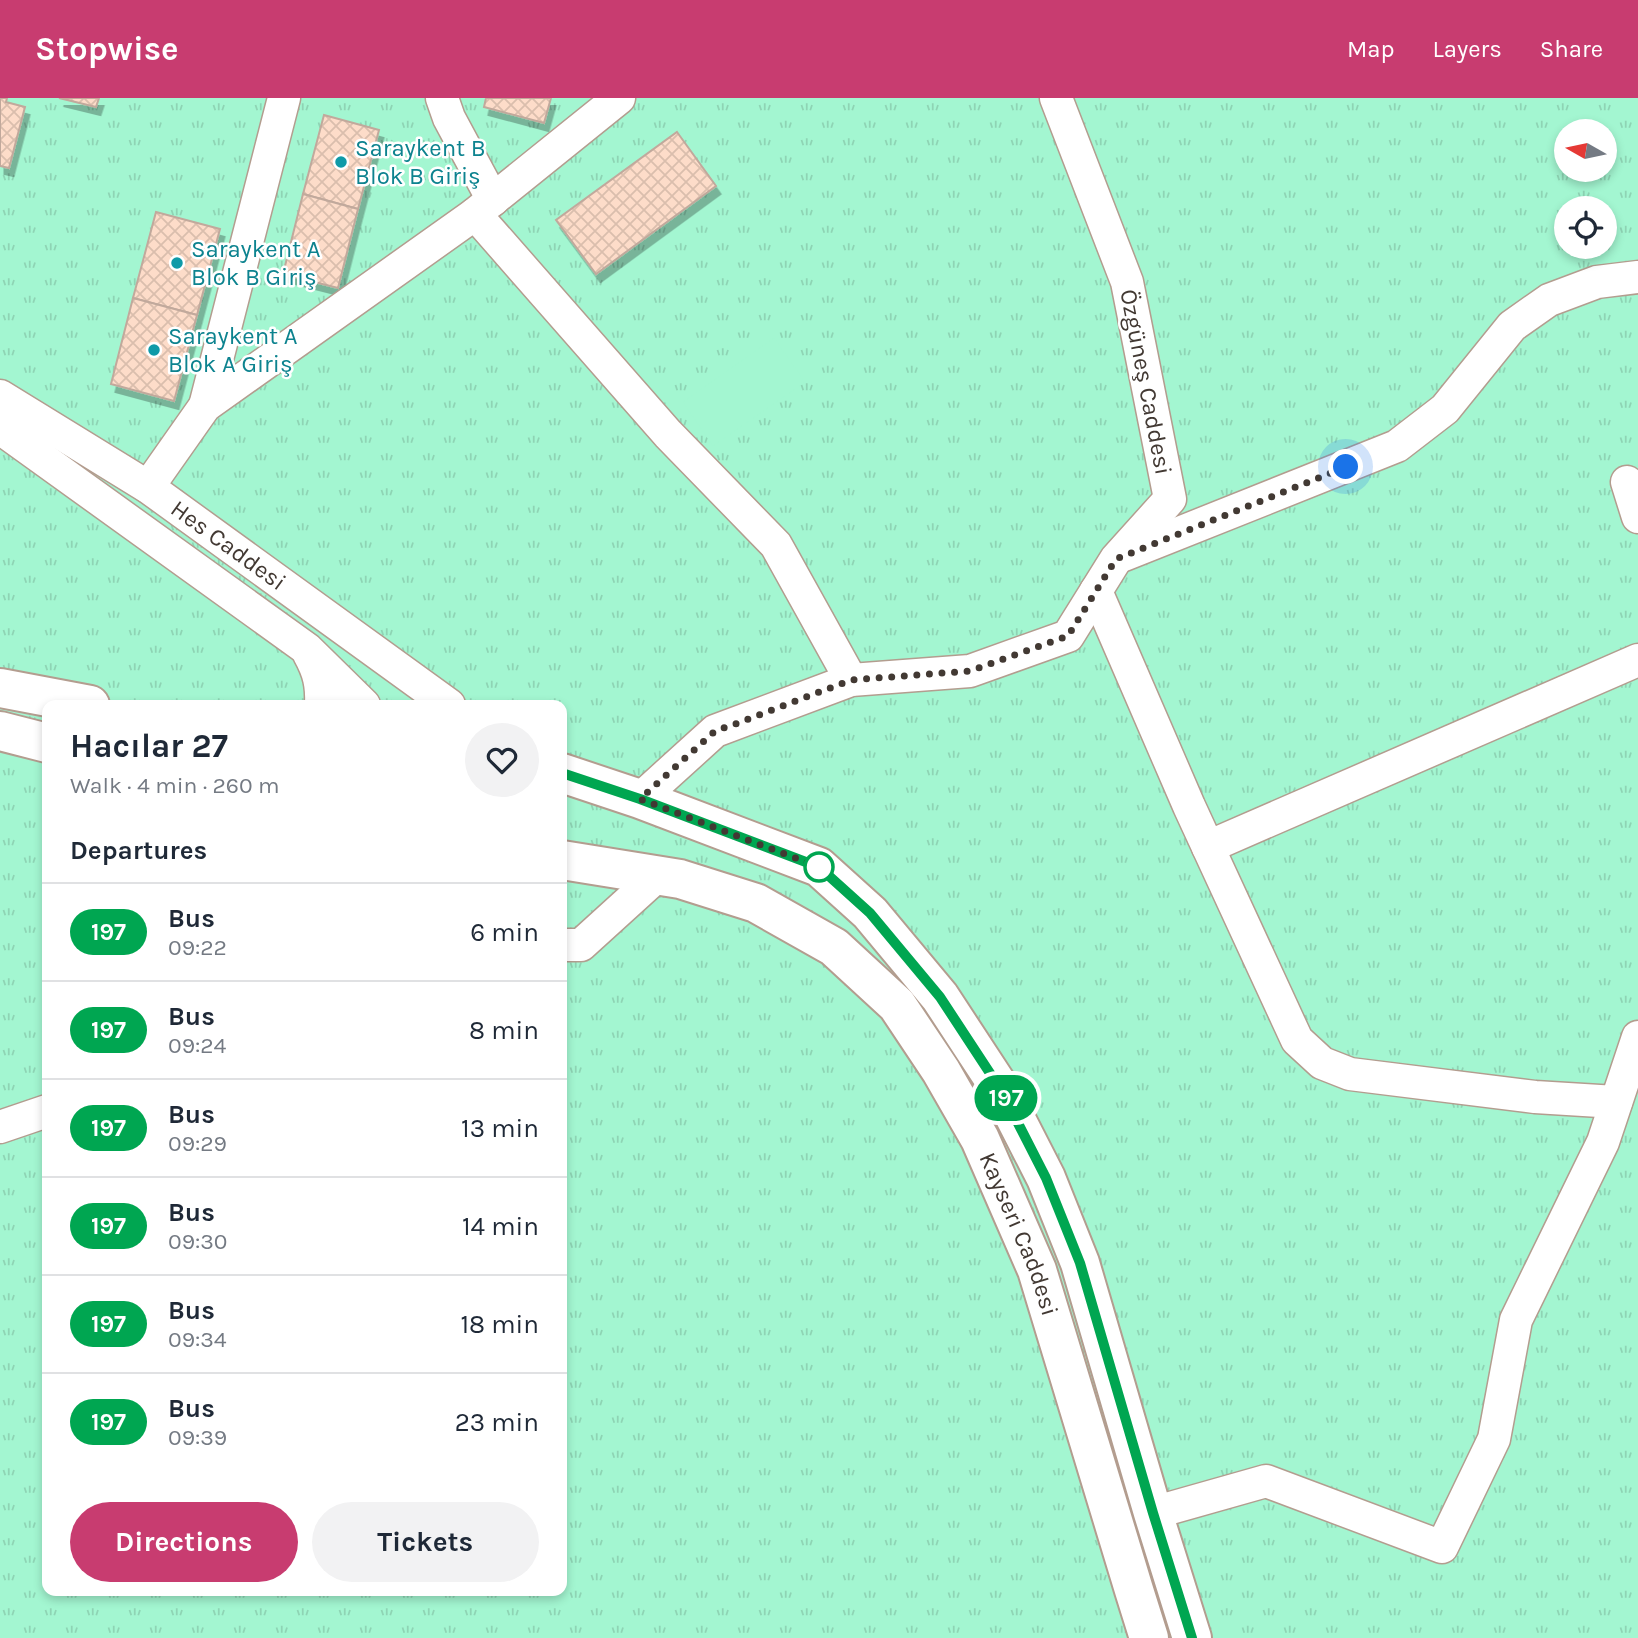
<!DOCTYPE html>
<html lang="en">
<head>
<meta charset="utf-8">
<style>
	:root { --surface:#fff; --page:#f2f2f3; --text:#1f2937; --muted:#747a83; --line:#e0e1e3; --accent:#c83c70 }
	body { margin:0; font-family:Karla,sans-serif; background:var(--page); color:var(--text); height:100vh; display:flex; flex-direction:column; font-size:26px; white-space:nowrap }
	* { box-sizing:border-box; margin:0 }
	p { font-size:23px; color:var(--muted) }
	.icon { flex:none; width:38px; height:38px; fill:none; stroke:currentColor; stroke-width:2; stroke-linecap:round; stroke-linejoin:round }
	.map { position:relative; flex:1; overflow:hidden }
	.panel { position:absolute; left:42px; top:602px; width:525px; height:896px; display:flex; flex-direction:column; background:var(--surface); border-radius:14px; box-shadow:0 4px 10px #0003 }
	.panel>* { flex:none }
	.badge { padding:0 14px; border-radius:23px; font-size:24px; line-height:46px }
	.needle { width:46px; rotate:279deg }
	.buttons { position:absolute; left:1554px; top:21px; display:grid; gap:14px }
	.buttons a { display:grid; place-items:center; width:63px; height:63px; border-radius:50%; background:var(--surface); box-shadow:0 4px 10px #0003; font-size:35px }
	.you { position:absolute; width:35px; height:35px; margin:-18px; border:5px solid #fff; border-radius:50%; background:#1a73e8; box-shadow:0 0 0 10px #1a73e833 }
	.map>.badge { position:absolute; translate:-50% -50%; box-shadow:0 0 0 4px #fff }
	h2 { padding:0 28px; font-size:26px; line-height:63px }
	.round { display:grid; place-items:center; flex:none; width:74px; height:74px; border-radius:37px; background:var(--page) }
	.headline { display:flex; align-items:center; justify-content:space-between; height:119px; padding:0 28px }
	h1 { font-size:33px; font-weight:700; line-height:52px }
	.button { display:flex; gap:14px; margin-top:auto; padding:14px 28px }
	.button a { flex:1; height:80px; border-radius:42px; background:var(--accent); color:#fff; font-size:28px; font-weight:700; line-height:80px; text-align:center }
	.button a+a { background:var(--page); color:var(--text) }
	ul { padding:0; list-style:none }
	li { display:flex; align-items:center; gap:21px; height:98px; padding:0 28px; border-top:2px solid var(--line) }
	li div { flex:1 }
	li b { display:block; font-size:26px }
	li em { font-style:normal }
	li .badge { min-width:77px; font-weight:700; text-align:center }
	header { display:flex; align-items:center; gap:42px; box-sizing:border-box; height:98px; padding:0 35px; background:var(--accent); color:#fff }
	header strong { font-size:33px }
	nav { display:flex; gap:38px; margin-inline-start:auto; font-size:24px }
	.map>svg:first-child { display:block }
</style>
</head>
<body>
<header>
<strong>Stopwise</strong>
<nav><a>Map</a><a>Layers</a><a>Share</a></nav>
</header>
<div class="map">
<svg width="1638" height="1540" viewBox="0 0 1638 1540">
	<defs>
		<pattern id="grass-tufts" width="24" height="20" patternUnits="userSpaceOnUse" patternTransform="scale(1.75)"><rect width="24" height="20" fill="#a3f6d1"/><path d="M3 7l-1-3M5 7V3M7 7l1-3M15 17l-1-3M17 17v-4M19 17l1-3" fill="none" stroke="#8ed4b4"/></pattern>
		<pattern id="building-cross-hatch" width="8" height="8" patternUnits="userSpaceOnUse" patternTransform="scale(1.75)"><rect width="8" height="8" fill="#fddcc9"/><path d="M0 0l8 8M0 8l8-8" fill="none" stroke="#dabead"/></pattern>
		<filter id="shadow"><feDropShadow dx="4.5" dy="8" stdDeviation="0" flood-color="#0004"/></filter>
	</defs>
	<rect width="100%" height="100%" fill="#fbfbfb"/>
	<!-- grass -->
	<path fill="url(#grass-tufts)" fill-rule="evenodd" d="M0,0H1638V1540H0ZM1566,33H1605V72H1566ZM1566,110H1605V149H1566ZM47,607H562V1493H47Z"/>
	<!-- park -->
	<path fill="#a3f6d1" d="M774,240L805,284L713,348L683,304Z"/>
	<!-- building -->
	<g fill="url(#building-cross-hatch)" stroke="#c1a99c" stroke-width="2" filter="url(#shadow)">
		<path d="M0,0H7L6,4L25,9L9,70L0,68Z"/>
		<path d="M59,0H99L96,9Z"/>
		<path d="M486,0H551L544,25L484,9Z"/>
		<path d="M324,17L379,32L358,111L303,96Z"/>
		<path d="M677,34L716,88L596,176L556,122Z"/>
		<path d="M303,96L358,111L338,190L283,176Z"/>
		<path d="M156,114L220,131L197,217L133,200Z"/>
		<path d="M133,200L197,217L174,303L111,286Z"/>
	</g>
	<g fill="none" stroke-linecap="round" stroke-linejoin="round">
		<!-- minor casing -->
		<g stroke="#b39d8f" stroke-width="35">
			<g id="minor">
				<path d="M442,0L449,20L493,102"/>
				<path d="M475,116L619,0"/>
				<path id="s1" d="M0,298L148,389L449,607"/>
				<path d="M205,308L284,0"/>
				<path d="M0,330L307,551L364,607"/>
				<path d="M1627,384L1638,419"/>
				<path d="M148,389L205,308L475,116L668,336L776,447L851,582"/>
				<path d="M1124,457L1397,348L1445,311L1512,228L1549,202L1597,184L1638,179"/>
				<path d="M1096,493L1189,708L1297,942L1322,965L1350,976L1535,999L1616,1004"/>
				<path d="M309,556C319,574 322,587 321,607"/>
				<path d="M640,701L715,633L851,582L970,573L1068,538L1116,461L1170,401L1127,184L1056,0"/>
				<path d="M1208,749L1638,562"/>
				<path d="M562,847H581L657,778"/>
				<path d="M0,1029L47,1013"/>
				<path d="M1153,1415L1266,1383L1442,1449L1494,1341L1516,1222L1603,1044L1638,939"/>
			</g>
		</g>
		<!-- major casing -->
		<g stroke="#b39d8f" stroke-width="42">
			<g id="major">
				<path d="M0,590L90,607"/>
				<path d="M0,633L47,645"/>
				<path d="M562,675L640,701L819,769L870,815L940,899L1001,992L1046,1080L1080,1165L1153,1415L1192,1540"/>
				<path id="s2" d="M562,762L680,781L756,805L834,849L897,907L941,973L980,1041L1037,1172L1134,1492L1149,1540"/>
			</g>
		</g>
		<!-- minor -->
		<use href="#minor" stroke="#fff" stroke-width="32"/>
		<!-- major -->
		<use href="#major" stroke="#fff" stroke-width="38"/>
	</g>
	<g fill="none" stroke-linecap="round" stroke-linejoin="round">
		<!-- line casing -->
		<g stroke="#fff" stroke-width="16">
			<path id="line" d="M562,675L640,701L819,769L870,815L940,899L1001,992L1046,1080L1080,1165L1153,1415L1192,1540"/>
		</g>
		<!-- line -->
		<use href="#line" stroke="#00a651" stroke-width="10"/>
		<!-- walk -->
		<path stroke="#423933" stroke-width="7" stroke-dasharray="0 12.6" d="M819,769L640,701L715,633L738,625L851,582L970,573L1068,538L1116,461L1346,369"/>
	</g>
	<!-- markers -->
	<g fill="#0f9aa8" stroke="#fff" stroke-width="2.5">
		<circle cx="341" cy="64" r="7"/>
		<circle cx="177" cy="165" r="7"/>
		<circle cx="154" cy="252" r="7"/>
	</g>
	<circle fill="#fff" stroke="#00a651" stroke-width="3.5" cx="819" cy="769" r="14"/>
	<g text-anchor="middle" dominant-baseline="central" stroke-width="5" stroke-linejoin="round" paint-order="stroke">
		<!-- culture labels -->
		<g font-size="24" fill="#0d838f" stroke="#fff" text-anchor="start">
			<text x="355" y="50">Saraykent B<tspan x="355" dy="28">Blok B Giriş</tspan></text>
			<text x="191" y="151">Saraykent A<tspan x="191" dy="28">Blok B Giriş</tspan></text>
			<text x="168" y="238">Saraykent A<tspan x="168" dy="28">Blok A Giriş</tspan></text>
		</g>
		<!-- street labels -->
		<g font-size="24" fill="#423933" stroke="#fff">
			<text transform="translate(1146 284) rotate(79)">Özgüneş Caddesi</text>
			<text stroke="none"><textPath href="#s1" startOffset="273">Hes Caddesi</textPath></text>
			<text stroke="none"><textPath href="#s2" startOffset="635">Kayseri Caddesi</textPath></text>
		</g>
	</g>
</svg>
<div class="buttons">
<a><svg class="needle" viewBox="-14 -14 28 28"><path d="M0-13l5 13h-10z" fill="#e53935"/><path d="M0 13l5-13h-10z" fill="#747a83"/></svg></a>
<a><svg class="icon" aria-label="locate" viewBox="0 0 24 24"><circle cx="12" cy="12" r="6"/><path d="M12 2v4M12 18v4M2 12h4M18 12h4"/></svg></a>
</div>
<div class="you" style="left:1346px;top:369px"></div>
<b class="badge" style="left:1006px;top:1000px;background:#00a651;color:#fff">197</b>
<section class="panel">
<div class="headline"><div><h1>Hacılar 27</h1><p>Walk · 4 min · 260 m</p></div><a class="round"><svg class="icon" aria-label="heart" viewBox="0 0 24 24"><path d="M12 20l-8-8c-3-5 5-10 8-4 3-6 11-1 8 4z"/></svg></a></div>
<h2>Departures</h2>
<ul>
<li><span class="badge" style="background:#00a651;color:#fff">197</span><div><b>Bus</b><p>09:22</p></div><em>6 min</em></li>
<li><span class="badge" style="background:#00a651;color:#fff">197</span><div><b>Bus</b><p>09:24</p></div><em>8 min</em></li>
<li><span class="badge" style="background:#00a651;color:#fff">197</span><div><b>Bus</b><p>09:29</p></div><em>13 min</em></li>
<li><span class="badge" style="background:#00a651;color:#fff">197</span><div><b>Bus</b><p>09:30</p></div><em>14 min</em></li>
<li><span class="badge" style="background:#00a651;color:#fff">197</span><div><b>Bus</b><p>09:34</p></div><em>18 min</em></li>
<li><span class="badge" style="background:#00a651;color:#fff">197</span><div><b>Bus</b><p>09:39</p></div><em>23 min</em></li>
</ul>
<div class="button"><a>Directions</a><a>Tickets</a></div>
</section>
</div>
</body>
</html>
